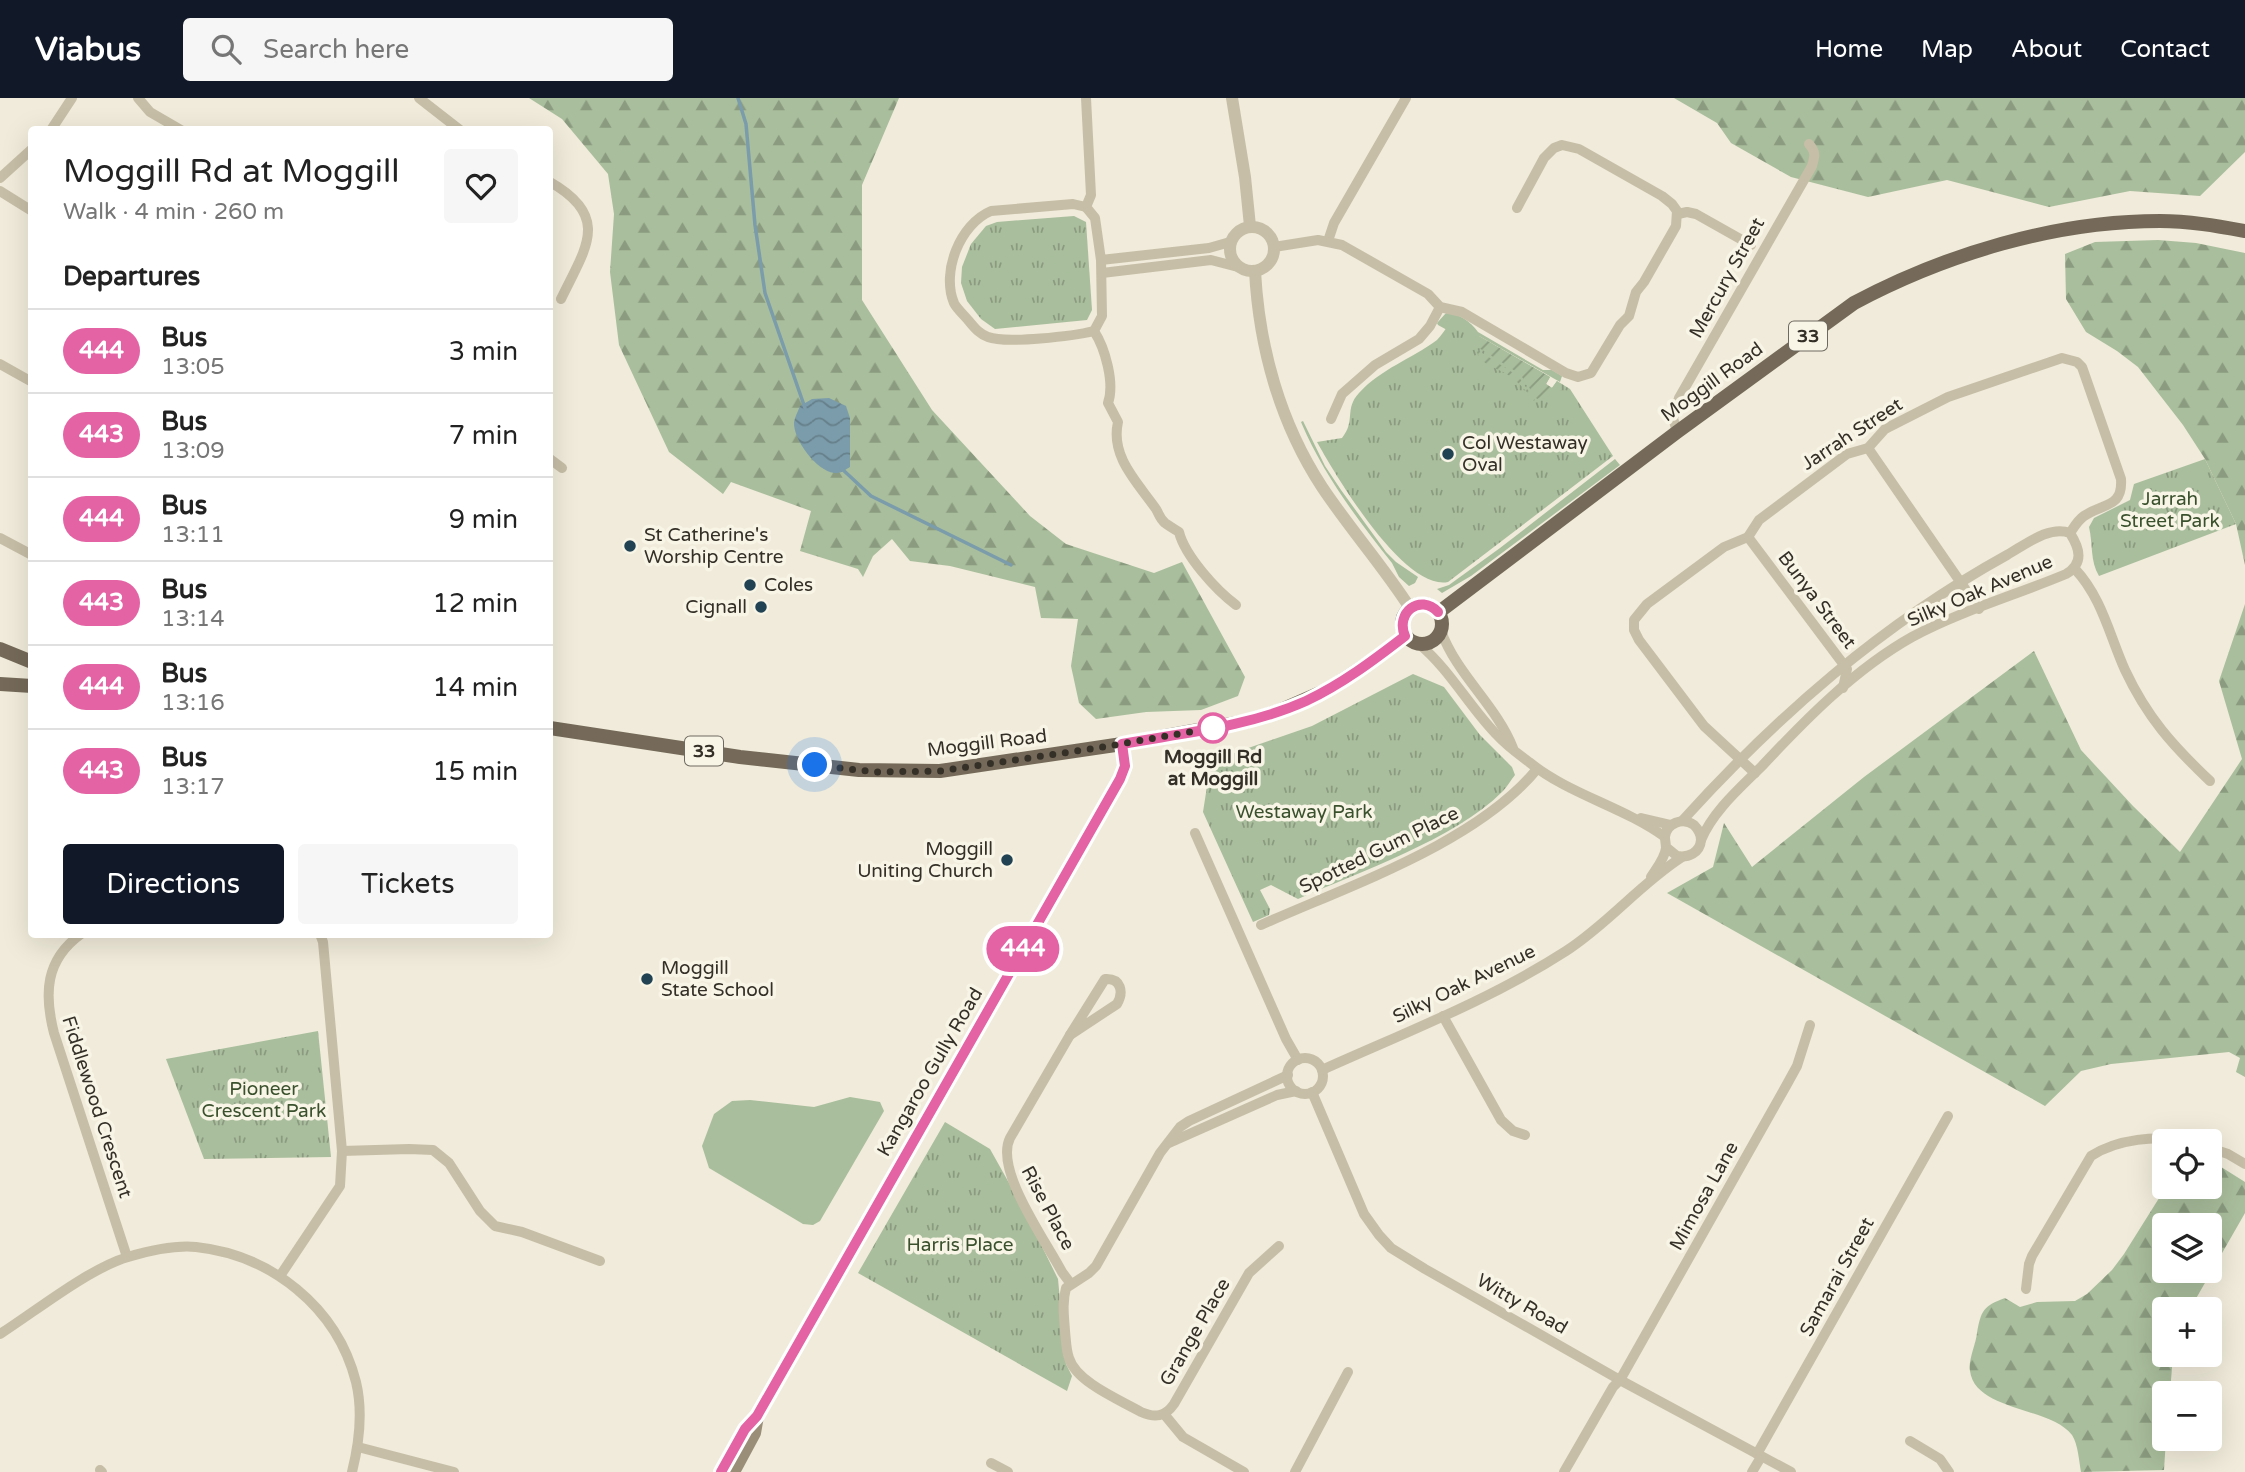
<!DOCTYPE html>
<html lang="en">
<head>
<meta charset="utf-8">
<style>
	:root { --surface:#fff; --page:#f6f6f6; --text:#222; --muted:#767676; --line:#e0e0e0; --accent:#111827 }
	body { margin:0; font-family:"Varela Round",sans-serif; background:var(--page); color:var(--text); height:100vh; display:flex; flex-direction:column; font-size:26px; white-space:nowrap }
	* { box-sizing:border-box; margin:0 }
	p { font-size:23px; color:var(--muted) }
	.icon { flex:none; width:38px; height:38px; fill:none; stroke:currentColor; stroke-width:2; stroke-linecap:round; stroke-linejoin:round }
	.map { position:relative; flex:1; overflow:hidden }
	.panel { position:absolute; left:28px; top:28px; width:525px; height:812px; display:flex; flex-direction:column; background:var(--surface); border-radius:7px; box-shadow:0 7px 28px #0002 }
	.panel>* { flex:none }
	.badge { padding:0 14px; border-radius:23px; font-size:24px; line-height:46px }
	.tools { position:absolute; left:2152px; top:1031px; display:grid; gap:14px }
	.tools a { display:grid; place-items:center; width:70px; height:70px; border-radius:7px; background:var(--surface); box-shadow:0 7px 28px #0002; font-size:35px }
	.you { position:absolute; width:35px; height:35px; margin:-18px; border:5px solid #fff; border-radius:50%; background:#1a73e8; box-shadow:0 0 0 10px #1a73e833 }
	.map>.badge { position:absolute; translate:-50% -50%; box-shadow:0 0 0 4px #fff }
	h2 { padding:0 35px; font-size:26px; line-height:63px }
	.round { display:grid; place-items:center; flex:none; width:74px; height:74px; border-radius:7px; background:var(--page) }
	.headline { display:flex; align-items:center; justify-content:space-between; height:119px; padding:0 35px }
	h1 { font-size:33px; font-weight:600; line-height:52px }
	.button { display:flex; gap:14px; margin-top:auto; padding:14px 35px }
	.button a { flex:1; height:80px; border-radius:7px; background:var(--accent); color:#fff; font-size:28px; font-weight:600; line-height:80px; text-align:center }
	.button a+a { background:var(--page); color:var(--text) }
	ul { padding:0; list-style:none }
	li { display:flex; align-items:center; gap:21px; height:84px; padding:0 35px; border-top:2px solid var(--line) }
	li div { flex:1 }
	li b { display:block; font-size:26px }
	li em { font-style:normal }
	li .badge { min-width:77px; font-weight:700; text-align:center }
	header { display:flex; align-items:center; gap:42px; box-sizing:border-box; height:98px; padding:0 35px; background:var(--accent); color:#fff }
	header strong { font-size:33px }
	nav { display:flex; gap:38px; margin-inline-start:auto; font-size:24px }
	.search { width:490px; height:63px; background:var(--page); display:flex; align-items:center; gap:18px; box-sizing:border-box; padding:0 24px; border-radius:7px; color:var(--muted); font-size:26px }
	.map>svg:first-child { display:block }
</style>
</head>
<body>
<header>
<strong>Viabus</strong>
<div class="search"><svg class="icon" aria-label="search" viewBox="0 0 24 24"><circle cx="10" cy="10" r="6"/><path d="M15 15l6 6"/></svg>Search here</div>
<nav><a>Home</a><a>Map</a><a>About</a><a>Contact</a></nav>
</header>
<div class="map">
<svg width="2245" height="1374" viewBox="0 0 2245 1374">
	<defs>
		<pattern id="forest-firs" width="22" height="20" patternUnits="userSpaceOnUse" patternTransform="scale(1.75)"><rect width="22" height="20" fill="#a9be9c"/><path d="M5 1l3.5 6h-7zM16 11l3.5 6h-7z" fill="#8a9b7f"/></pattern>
		<pattern id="park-tufts" width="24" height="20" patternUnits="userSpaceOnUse" patternTransform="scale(1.75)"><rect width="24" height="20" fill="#a9be9c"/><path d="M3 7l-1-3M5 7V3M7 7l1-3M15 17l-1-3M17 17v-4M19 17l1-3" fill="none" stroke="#8a9b7f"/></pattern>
		<pattern id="garden-furrows" width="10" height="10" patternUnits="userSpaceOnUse" patternTransform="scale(1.75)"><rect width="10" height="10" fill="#a9be9c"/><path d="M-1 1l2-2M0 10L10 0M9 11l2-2" fill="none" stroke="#8a9b7f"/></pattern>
		<pattern id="water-waves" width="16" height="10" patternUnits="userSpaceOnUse" patternTransform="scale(1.75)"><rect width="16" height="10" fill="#7b9cab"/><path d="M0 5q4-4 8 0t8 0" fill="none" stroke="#66808b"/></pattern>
	</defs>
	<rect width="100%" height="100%" fill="#f0ebda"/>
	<!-- grass -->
	<g fill="#a9be9c">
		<path d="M1446,215C1460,216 1470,223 1478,234L1543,272H1552L1562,278L1560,284L1479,238L1476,248L1438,227L1437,225Z"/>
		<path d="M1303,323L1325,368L1341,392L1386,454L1396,464L1418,479L1415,485L1409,488L1399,479L1392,465C1357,421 1323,376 1301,324Z"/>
		<path d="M1615,361L1620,367L1471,478L1442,495L1437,491L1449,487L1500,450Z"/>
		<path d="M850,999L880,1004L884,1013L820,1123L813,1127L803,1126L709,1070L702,1048L714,1016L732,1003L750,1002L814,1009Z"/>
	</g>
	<!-- forest -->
	<g fill="url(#forest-firs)" fill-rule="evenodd">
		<path d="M529,0H899L862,87V202L932,312L1030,418L1066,446L1154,475L1182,464L1245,579L1238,598L1201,612L1146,614L1096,621L1079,605L1071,568L1078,521L1041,520L1035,489L950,468L910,463L892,441L873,458L863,479L858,471L800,453L811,413L731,384L723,396L669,354L619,247L610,174L614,116L608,76L562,21Z"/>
		<path d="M1674,0H2245V54L2200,98L2130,93L2049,109L1947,82L1868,99L1791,79L1731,45L1717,25Z"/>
		<path d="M2158,142L2196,145L2245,155V467L2236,426L2205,361L2183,327L2138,269L2117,253L2086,234L2066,201L2065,156L2095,144Z"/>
		<path d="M2245,506V979L2236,974L2240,960L2229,954L2111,966L2081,973L2045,1008L1667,795L1713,769L1724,725L1752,769L1864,679L2034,553L2081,652L2133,708L2180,754L2242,661L2219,583Z"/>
		<path d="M2210,1062L2245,1084V1115L2190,1211H2165V1256L2173,1257L2170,1295H2165L2166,1341L2164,1372L2081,1374C2079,1363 2078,1346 2072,1337C2051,1309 1975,1313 1970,1273C1968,1262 1976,1246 1977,1235C1981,1213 1983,1208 2005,1200L2020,1209L2037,1204L2075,1203L2087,1196L2112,1172L2124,1156L2166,1089L2210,1088ZM2165,1127H2210V1172H2165Z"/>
	</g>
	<!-- park -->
	<g fill="url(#park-tufts)">
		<path d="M1074,118L1086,124L1092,212L1087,222L995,231L981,221L967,203L961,185L962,169L971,146L986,128L997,124Z"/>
		<path d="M1457,228L1466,231L1550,279L1546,286L1552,290L1557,283L1570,291L1613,358L1448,484C1404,493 1336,378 1317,344L1342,340C1356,323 1344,311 1359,295C1381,271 1411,261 1437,242C1441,238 1444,233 1447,229Z"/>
		<path d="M2205,361L2236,426L2099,478C2090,463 2093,446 2089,429L2094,420L2130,402L2134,386Z"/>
		<path d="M1413,576L1444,589L1480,637L1512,669L1515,677C1511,682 1507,689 1502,694C1455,741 1359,774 1298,801L1271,787L1260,792L1270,811L1269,817L1253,824L1203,714L1211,663L1312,628Z"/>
		<path d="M318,933L331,1059L204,1061L166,961Z"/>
		<path d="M945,1024L990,1051L1023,1110L1058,1181L1066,1266L1072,1278L1067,1293L858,1175Z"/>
	</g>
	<!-- garden -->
	<g fill="url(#garden-furrows)">
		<path d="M1479,238L1550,279L1546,286L1552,290L1557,283L1562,292L1537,301L1520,276L1476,248Z"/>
		<path d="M1476,251L1518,278L1535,302L1533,303C1527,293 1519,285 1510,278C1497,269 1481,269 1476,251Z"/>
	</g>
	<!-- water -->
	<path fill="url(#water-waves)" d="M829,300L846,308L850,320V369C845,372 840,376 834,375C817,373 793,342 794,324C795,319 798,313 800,308L812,301Z"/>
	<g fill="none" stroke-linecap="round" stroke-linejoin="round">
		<!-- stream -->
		<g stroke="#7b9cab" stroke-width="3.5">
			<path d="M738,0L746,26L755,127L765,195L805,310"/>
			<path d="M841,370L871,398L1011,467"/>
		</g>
		<!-- minor -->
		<g stroke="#c7bea7" stroke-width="10">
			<path d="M138,0L150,14L181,32"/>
			<path d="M419,0L460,32"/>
			<path d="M1086,0L1091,97L1086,109L1095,120L1101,162L1102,218L1094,233C1105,250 1115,285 1108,305L1118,324C1110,359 1138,385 1156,411C1159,416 1160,421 1165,425C1169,428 1174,431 1179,434C1185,458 1216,492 1236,507"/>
			<path d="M51,32L72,0"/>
			<path d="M0,80L32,51"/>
			<path d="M550,84C612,119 585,151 561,201"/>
			<path d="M0,93L32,113"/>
			<path d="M1086,109L1073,106L991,113C960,126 941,174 954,205C957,211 964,217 968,222C974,229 979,236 988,239C1006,246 1074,238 1094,233"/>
			<path d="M1678,116L1687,114L1696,116L1751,147"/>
			<path d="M1328,143L1334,125L1406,0"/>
			<path d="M1274,149L1318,142L1342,147L1428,196L1440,209L1462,214L1566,275L1578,279L1591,275L1620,227L1629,218L1636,194L1644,184L1676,128L1677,113L1672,106L1662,98L1579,51L1562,47L1554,50L1544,60L1517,110"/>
			<path d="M1101,162L1209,150L1230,144"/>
			<path d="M1102,175L1211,162L1238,169"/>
			<path d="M0,266L32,284"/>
			<path d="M1331,321L1342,296L1375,267L1419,241L1430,228L1440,209"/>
			<path d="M1677,334L1673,320L1679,300L1812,68C1815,58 1816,54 1809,46"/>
			<path d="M1868,350L1979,511"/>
			<path d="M550,361L562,370"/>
			<path d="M1748,439L1847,571L1843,590"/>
			<path d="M0,440L32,457"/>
			<path d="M2075,471C2102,500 2109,536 2125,572C2147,619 2172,647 2210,683"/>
			<path d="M1441,533C1457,577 1496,607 1513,650"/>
			<path d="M1419,546C1450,572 1468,607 1496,636C1505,646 1518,656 1529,664C1570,697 1622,708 1665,739"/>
			<path d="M1755,675L1704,628L1639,542L1634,532V522L1647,506L1724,449L1748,439L1759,422L1847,356L1868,350L1885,331L1948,299L2062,260L2077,264L2082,269L2121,381C2123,410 2103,405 2084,418C2078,422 2074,429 2070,435"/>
			<path d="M1641,720L1671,727"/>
			<path d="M1682,723C1777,618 1882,526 2007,457C2025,447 2049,427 2070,435C2080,451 2084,465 2066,476C2016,497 1960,513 1912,539C1855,571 1806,621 1762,668C1740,690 1713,713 1701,742"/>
			<path d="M1195,735L1286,941L1298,962"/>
			<path d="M1651,779C1656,771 1665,760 1666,750C1666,746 1665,743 1665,739C1666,725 1683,719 1694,727C1698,731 1701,736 1701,742C1700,755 1688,760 1677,758L1666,749"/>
			<path d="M1261,827C1348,788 1477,745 1537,671"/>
			<path d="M81,836C45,862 44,896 54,935L127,1159"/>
			<path d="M1105,881C1121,880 1124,894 1117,906L1070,937Z"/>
			<path d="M1443,918L1501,1022L1513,1033L1525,1037"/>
			<path d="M1070,937L1010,1040C994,1072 1046,1143 1062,1174L1071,1186"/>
			<circle cx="1305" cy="978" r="18"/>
			<path d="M1322,972C1404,935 1490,902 1566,853C1608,826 1640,786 1682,759"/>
			<path d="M1312,994L1364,1116L1379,1137L1391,1150L1425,1171L1620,1282L1791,1374"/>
			<path d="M1169,1045L1277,997L1296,993"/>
			<path d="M2210,1050L2228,1056L2245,1066"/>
			<path d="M342,1053L409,1051L433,1052L449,1065L480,1113L495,1128L522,1134L600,1163"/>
			<path d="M1279,1148L1249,1175L1174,1306C1165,1319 1155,1320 1141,1314C1120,1302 1076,1284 1069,1260C1066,1252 1066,1242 1065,1233C1064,1218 1062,1205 1066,1190L1089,1175L1096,1168L1160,1055L1180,1029L1189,1023L1288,977"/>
			<path d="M280,1178L340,1088L342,1053L323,844L320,836"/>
			<path d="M2026,1191L2029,1166L2032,1158L2091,1058C2117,1041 2157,1037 2187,1043"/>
			<path d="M0,1236C36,1213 88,1171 128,1159C148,1153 174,1147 196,1149C271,1157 337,1209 356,1284C363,1313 359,1346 352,1374"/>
			<path d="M1164,1316L1183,1339L1244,1374"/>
			<path d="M1910,1343L1940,1361L1949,1374"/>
			<path d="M358,1349L454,1374"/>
			<path d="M1757,1356L1948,1018"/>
			<path d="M991,1365L1008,1374"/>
			<path d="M100,1372L102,1374"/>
			<path d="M1295,1374L1348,1274"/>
			<path d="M1564,1374L1613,1289L1620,1282L1786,988L1797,968L1810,927"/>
			<path d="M1752,1374L1761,1359"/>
		</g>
		<!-- tertiary -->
		<g stroke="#c7bea7" stroke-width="12">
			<path d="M1232,0L1245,79L1250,128"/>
			<circle cx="1252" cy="151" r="22"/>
			<path d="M1255,173C1259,249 1280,325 1322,389C1350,431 1383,468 1410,510"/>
		</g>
		<!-- secondary -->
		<g stroke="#9a8e79" stroke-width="14">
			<path d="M721,1374L745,1331L757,1318L1120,681L1125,668L1122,646"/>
			<path d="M733,1374L754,1335L757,1318"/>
		</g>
		<!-- primary -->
		<g stroke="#756a59" stroke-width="14">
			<circle cx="1422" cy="526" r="20"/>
			<path d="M1439,514L1677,334L1854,205C1946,156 2055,123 2160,123C2189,123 2217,128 2245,133"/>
			<path d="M0,551L32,564"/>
			<path d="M0,586L32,588"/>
			<path d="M550,630L740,659L859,672L940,673L1122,646L1248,623L1279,613L1327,592L1376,560L1405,538"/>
		</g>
	</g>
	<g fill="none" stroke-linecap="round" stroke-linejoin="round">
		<!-- line casing -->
		<g stroke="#fff" stroke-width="16">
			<path id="line" d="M721,1374L745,1331L757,1318L1120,681L1125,668L1122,646C1183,635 1248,629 1306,603C1342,586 1374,562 1405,538C1395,515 1420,495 1438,514"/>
		</g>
		<!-- line -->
		<use href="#line" stroke="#e463a4" stroke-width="10"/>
		<!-- walk -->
		<path stroke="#342f27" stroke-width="7" stroke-dasharray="0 12.6" d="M815,667L875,674L940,673L1097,650L1213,630"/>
	</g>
	<!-- markers -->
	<g fill="#204253" stroke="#f8f4e6" stroke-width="2.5">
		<circle cx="1448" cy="356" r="7"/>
		<circle cx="630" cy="448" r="7"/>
		<circle cx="750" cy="487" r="7"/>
		<circle cx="761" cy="509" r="7"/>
		<circle cx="1007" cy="762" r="7"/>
		<circle cx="647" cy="881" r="7"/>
	</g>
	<circle fill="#fff" stroke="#e463a4" stroke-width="3.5" cx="1213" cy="630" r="14"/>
	<g text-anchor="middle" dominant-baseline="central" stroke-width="7" stroke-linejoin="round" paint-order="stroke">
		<!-- shield labels -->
		<g fill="#f8f4e6" stroke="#6f6a60" stroke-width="2">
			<rect x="1789" y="223.5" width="38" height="29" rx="5"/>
			<rect x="685" y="638.5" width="38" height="29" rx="5"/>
		</g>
		<g font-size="18" font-weight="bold" fill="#342f27">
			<text x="1808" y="238">33</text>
			<text x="704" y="653">33</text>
		</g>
		<!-- street labels -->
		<g font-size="19" fill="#342f27" stroke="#f8f4e6">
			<text transform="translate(1727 180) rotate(-61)">Mercury Street</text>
			<text transform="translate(1712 284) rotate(-36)">Moggill Road</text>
			<text transform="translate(1852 336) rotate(-33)">Jarrah Street</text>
			<text transform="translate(1980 493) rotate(-23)">Silky Oak Avenue</text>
			<text transform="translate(1817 502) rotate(53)">Bunya Street</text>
			<text transform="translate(987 645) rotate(-7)">Moggill Road</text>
			<text transform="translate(1379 752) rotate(-26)">Spotted Gum Place</text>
			<text transform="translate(1464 886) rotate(-26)">Silky Oak Avenue</text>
			<text transform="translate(930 974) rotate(-60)">Kangaroo Gully Road</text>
			<text transform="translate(97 1009) rotate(72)">Fiddlewood Crescent</text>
			<text transform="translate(1704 1098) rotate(-61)">Mimosa Lane</text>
			<text transform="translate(1048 1110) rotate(62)">Rise Place</text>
			<text transform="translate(1837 1179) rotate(-61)">Samarai Street</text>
			<text transform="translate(1522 1206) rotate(30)">Witty Road</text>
			<text transform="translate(1195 1234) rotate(-60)">Grange Place</text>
		</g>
		<!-- poi labels -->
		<g font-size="19" fill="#342f27" stroke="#f8f4e6" text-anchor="start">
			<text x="1462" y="345">Col Westaway<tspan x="1462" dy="22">Oval</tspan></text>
			<text x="644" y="437">St Catherine's<tspan x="644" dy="22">Worship Centre</tspan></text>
			<text x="764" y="487">Coles</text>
			<text x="747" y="509" text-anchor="end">Cignall</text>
			<text x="993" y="751" text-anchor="end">Moggill<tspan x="993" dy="22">Uniting Church</tspan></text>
			<text x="661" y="870">Moggill<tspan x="661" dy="22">State School</tspan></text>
		</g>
		<!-- park labels -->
		<g font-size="19" fill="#3a512d" stroke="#f8f4e6">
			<text x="2170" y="401">Jarrah<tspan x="2170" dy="22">Street Park</tspan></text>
			<text x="1304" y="714">Westaway Park</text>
			<text x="264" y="991">Pioneer<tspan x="264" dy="22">Crescent Park</tspan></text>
			<text x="960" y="1147">Harris Place</text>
		</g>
		<!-- stop labels -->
		<g font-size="19" font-weight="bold" fill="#342f27" stroke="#f8f4e6">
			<text x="1213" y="659">Moggill Rd<tspan x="1213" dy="22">at Moggill</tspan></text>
		</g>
	</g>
</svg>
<div class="tools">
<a><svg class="icon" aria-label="locate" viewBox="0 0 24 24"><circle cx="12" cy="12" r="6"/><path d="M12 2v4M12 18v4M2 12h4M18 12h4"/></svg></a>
<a><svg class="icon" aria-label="layers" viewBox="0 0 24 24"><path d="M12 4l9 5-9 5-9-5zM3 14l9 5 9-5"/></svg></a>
<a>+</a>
<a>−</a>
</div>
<div class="you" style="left:815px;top:667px"></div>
<b class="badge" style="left:1023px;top:851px;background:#e463a4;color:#fff">444</b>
<section class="panel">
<div class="headline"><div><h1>Moggill Rd at Moggill</h1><p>Walk · 4 min · 260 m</p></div><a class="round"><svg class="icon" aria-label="heart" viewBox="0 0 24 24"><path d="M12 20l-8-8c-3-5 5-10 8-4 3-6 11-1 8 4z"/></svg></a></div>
<h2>Departures</h2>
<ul>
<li><span class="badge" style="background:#e463a4;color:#fff">444</span><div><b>Bus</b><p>13:05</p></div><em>3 min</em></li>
<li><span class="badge" style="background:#e463a4;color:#fff">443</span><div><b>Bus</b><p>13:09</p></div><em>7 min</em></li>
<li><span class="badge" style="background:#e463a4;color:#fff">444</span><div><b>Bus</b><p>13:11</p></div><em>9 min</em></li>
<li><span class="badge" style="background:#e463a4;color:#fff">443</span><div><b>Bus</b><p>13:14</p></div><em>12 min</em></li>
<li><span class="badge" style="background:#e463a4;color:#fff">444</span><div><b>Bus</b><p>13:16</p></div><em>14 min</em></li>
<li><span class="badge" style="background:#e463a4;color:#fff">443</span><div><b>Bus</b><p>13:17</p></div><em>15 min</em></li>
</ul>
<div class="button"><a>Directions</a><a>Tickets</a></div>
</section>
</div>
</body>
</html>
